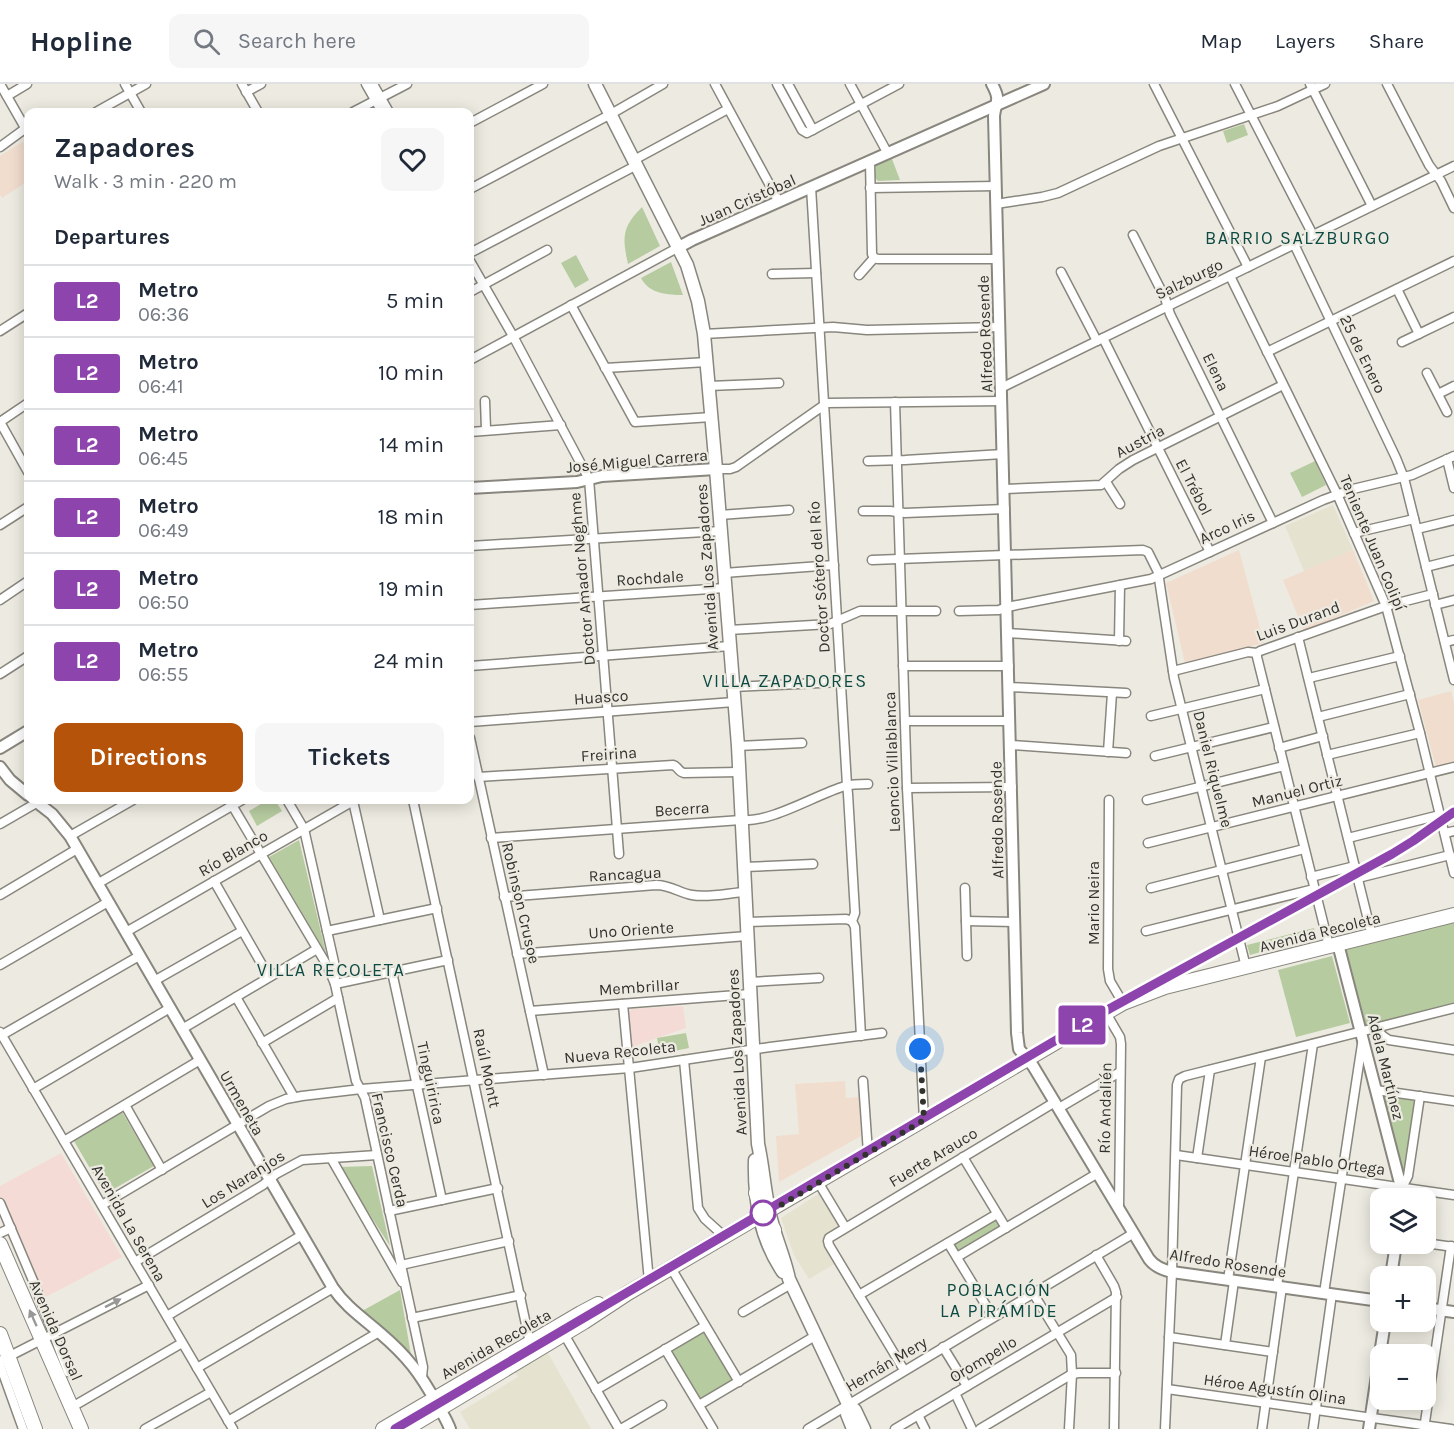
<!DOCTYPE html>
<html lang="en">
<head>
<meta charset="utf-8">
<style>
	:root { --surface:#fff; --page:#f6f6f7; --text:#1f2937; --muted:#747a83; --line:#e0e1e3; --accent:#b45309 }
	body { margin:0; font-family:Karla,sans-serif; background:var(--page); color:var(--text); height:100vh; display:flex; flex-direction:column; font-size:22px; white-space:nowrap }
	* { box-sizing:border-box; margin:0 }
	p { font-size:20px; color:var(--muted) }
	.icon { flex:none; width:33px; height:33px; fill:none; stroke:currentColor; stroke-width:2; stroke-linecap:round; stroke-linejoin:round }
	.map { position:relative; flex:1; overflow:hidden }
	.drawer { position:absolute; left:24px; top:24px; width:450px; height:696px; display:flex; flex-direction:column; background:var(--surface); border-radius:12px; box-shadow:0 3px 15px #0003 }
	.drawer>* { flex:none }
	.badge { padding:0 12px; border-radius:4px; font-size:21px; line-height:39px }
	.tools { position:absolute; left:1370px; top:1104px; display:grid; gap:12px }
	.tools a { display:grid; place-items:center; width:66px; height:66px; border-radius:12px; background:var(--surface); box-shadow:0 3px 15px #0003; font-size:30px }
	.you { position:absolute; width:30px; height:30px; margin:-15px; border:4px solid #fff; border-radius:50%; background:#1a73e8; box-shadow:0 0 0 9px #1a73e833 }
	.map>.badge { position:absolute; translate:-50% -50%; box-shadow:0 0 0 3px #fff }
	h2 { padding:0 30px; font-size:22px; line-height:54px }
	.round { display:grid; place-items:center; flex:none; width:63px; height:63px; border-radius:12px; background:var(--page) }
	.headline { display:flex; align-items:center; justify-content:space-between; height:102px; padding:0 30px }
	h1 { font-size:28px; font-weight:700; line-height:45px }
	.action { display:flex; gap:12px; margin-top:auto; padding:12px 30px }
	.action a { flex:1; height:69px; border-radius:12px; background:var(--accent); color:#fff; font-size:24px; font-weight:700; line-height:69px; text-align:center }
	.action a+a { background:var(--page); color:var(--text) }
	ul { padding:0; list-style:none }
	li { display:flex; align-items:center; gap:18px; height:72px; padding:0 30px; border-top:2px solid var(--line) }
	li div { flex:1 }
	li b { display:block; font-size:22px }
	li em { font-style:normal }
	li .badge { min-width:66px; font-weight:700; text-align:center }
	header { display:flex; align-items:center; gap:36px; box-sizing:border-box; height:84px; padding:0 30px; background:var(--surface); border-bottom:2px solid var(--line) }
	header strong { font-size:28px }
	nav { display:flex; gap:33px; margin-inline-start:auto; font-size:21px }
	.search { width:420px; height:54px; background:var(--page); display:flex; align-items:center; gap:15px; box-sizing:border-box; padding:0 21px; border-radius:12px; color:var(--muted); font-size:22px }
	.map>svg:first-child { display:block }
</style>
</head>
<body>
<header>
<strong>Hopline</strong>
<div class="search"><svg class="icon" aria-label="search" viewBox="0 0 24 24"><circle cx="10" cy="10" r="6"/><path d="M15 15l6 6"/></svg>Search here</div>
<nav><a>Map</a><a>Layers</a><a>Share</a></nav>
</header>
<div class="map">
<svg width="1454" height="1345" viewBox="0 0 1454 1345">
	<rect width="100%" height="100%" fill="#edebe1"/>
	<!-- built -->
	<g fill="#e5e2d0">
		<path d="M1333,421L1353,466L1304,487L1285,442Z"/>
		<path d="M820,1109L841,1142L824,1152L836,1179L809,1195L794,1171L781,1134Z"/>
		<path d="M548,1269L591,1345H470L460,1328L518,1293L515,1288Z"/>
	</g>
	<!-- industrial -->
	<g fill="#f5dbd5">
		<path d="M683,922L686,944L632,963L629,929L631,925Z"/>
		<path d="M61,1069L122,1173L42,1215L0,1112V1102Z"/>
	</g>
	<!-- education -->
	<g fill="#f1ddce">
		<path d="M22,58L27,60L28,62V97L2,114L0,111V72Z"/>
		<path d="M1239,466L1264,559L1185,579L1166,499Z"/>
		<path d="M1353,466L1374,517L1304,547L1283,496Z"/>
		<path d="M1451,607L1454,619V678L1436,683L1418,616Z"/>
		<path d="M845,997L846,1014L859,1013L861,1052L779,1098L776,1052L799,1050L795,1000Z"/>
	</g>
	<!-- green -->
	<g fill="#b6cba0">
		<path d="M1244,40L1248,51L1227,59L1223,47Z"/>
		<path d="M892,75L900,96L878,97L874,93L876,81Z"/>
		<path d="M642,123L660,162L628,180C622,153 622,143 642,123Z"/>
		<path d="M576,171L589,196L575,204L561,179Z"/>
		<path d="M671,178L683,211C668,211 649,210 641,194Z"/>
		<path d="M1315,377L1326,401L1302,413L1290,389Z"/>
		<path d="M268,716H275L282,727L257,742L249,727Z"/>
		<path d="M299,756L326,869L269,773Z"/>
		<path d="M1454,836V919L1365,942L1344,863Z"/>
		<path d="M1314,844L1316,853L1250,871L1247,861Z"/>
		<path d="M1332,872L1350,939L1296,953L1278,886Z"/>
		<path d="M686,949L689,964L660,970L657,954Z"/>
		<path d="M1383,1010L1413,1016L1415,1020L1405,1088L1402,1085Z"/>
		<path d="M122,1028L154,1082L105,1110L74,1057Z"/>
		<path d="M372,1082L390,1162L339,1083Z"/>
		<path d="M993,1134L998,1135L1002,1143L959,1169L954,1161V1158Z"/>
		<path d="M400,1206L411,1271L362,1227Z"/>
		<path d="M703,1244L734,1295L701,1316L669,1265Z"/>
	</g>
	<g fill="none" stroke-linecap="round" stroke-linejoin="round">
		<!-- minor casing -->
		<g stroke="#88867d" stroke-width="11">
			<g id="minor">
				<path d="M0,0L28,49"/>
				<path d="M125,0L141,28"/>
				<path d="M242,0L258,28"/>
				<path d="M366,0L382,28"/>
				<path d="M373,0L389,28"/>
				<path d="M715,0L779,118"/>
				<path d="M777,0L802,46L807,49L899,0"/>
				<path d="M788,0L813,46"/>
				<path d="M850,0L888,70"/>
				<path d="M1154,0L1248,183"/>
				<path d="M1235,0L1313,151"/>
				<path d="M1310,0L1372,122"/>
				<path d="M1387,0L1429,81L1441,97L1454,124"/>
				<path d="M246,8L261,0"/>
				<path d="M7,12L27,0"/>
				<path d="M96,28L146,0"/>
				<path d="M353,28L407,0"/>
				<path d="M470,39L543,0"/>
				<path d="M0,63L26,44"/>
				<path d="M634,76L728,25"/>
				<path d="M870,78L872,170L874,174"/>
				<path d="M811,103L847,701L848,710L855,829L852,837L855,843L861,952"/>
				<path d="M870,104L996,102"/>
				<path d="M470,105L611,30L663,0"/>
				<path d="M996,120L1042,113L1058,109L1159,62L1278,22L1325,0"/>
				<path d="M1133,151L1165,214L1170,230L1273,439"/>
				<path d="M1294,160L1396,374L1404,394L1454,596"/>
				<path d="M470,169L637,81"/>
				<path d="M874,174L878,175H998"/>
				<path d="M470,177L513,252L589,395L619,770"/>
				<path d="M1061,188L1097,257"/>
				<path d="M772,190L816,189"/>
				<path d="M859,191L874,174"/>
				<path d="M1230,192L1337,410L1386,522L1420,649L1454,789"/>
				<path d="M1397,205L1419,250"/>
				<path d="M470,208L547,166"/>
				<path d="M571,221L635,338L712,333"/>
				<path d="M0,247L28,229"/>
				<path d="M704,250L833,243L867,246L1000,243"/>
				<path d="M1103,254L1210,468"/>
				<path d="M1402,258L1454,233"/>
				<path d="M1267,268L1454,177"/>
				<path d="M470,276L679,163"/>
				<path d="M605,284L707,278"/>
				<path d="M1427,289L1447,328"/>
				<path d="M709,302L779,299"/>
				<path d="M1001,304L1454,82"/>
				<path d="M1438,310L1454,302"/>
				<path d="M485,317L486,346"/>
				<path d="M895,318L907,704L924,1036"/>
				<path d="M0,338L28,388"/>
				<path d="M0,338L28,319"/>
				<path d="M470,348L561,341"/>
				<path d="M1447,375L1454,404"/>
				<path d="M868,377L905,376L1003,370"/>
				<path d="M716,385H730L736,383L827,319L1002,317"/>
				<path d="M1106,398L1120,420"/>
				<path d="M1004,405L1101,401L1119,385L1133,376L1283,301"/>
				<path d="M863,427H890L905,429L1005,425"/>
				<path d="M720,431L789,426"/>
				<path d="M0,441L28,423"/>
				<path d="M1417,445L1454,436"/>
				<path d="M1354,449L1414,435"/>
				<path d="M470,462L721,447"/>
				<path d="M872,476L1143,466L1148,468L1158,488L1174,594L1246,883"/>
				<path d="M1426,483L1454,476"/>
				<path d="M724,489L834,481"/>
				<path d="M0,516L28,497"/>
				<path d="M470,521L725,504"/>
				<path d="M1435,521L1454,516"/>
				<path d="M959,527L999,526L1007,523L1151,495L1323,416L1353,405L1412,391L1454,372"/>
				<path d="M729,546L830,540L860,527H936"/>
				<path d="M1008,549L1126,557"/>
				<path d="M1298,553L1372,852"/>
				<path d="M1119,557L1120,501"/>
				<path d="M1445,558L1454,556"/>
				<path d="M1257,569V573L1329,862"/>
				<path d="M470,582L730,562"/>
				<path d="M903,582H1009"/>
				<path d="M1173,587L1248,568L1257,569L1260,567L1386,522L1433,510"/>
				<path d="M0,590L28,572"/>
				<path d="M1309,594L1400,572"/>
				<path d="M733,603L841,598"/>
				<path d="M1009,603L1126,609"/>
				<path d="M1151,632L1265,605"/>
				<path d="M1318,633L1410,610"/>
				<path d="M905,637H1010"/>
				<path d="M470,638L734,618"/>
				<path d="M470,654L544,991"/>
				<path d="M1011,661L1126,669"/>
				<path d="M738,662L802,659"/>
				<path d="M1279,664L1323,652"/>
				<path d="M1108,668L1112,609"/>
				<path d="M1327,671L1420,649"/>
				<path d="M1155,672L1274,643"/>
				<path d="M478,693L673,681C678,682 678,688 684,689L739,688"/>
				<path d="M907,704L1012,703"/>
				<path d="M229,716L328,883L335,900L356,997L365,1014L423,1283L422,1293"/>
				<path d="M287,716L304,745L334,878L335,894"/>
				<path d="M413,716L530,1259"/>
				<path d="M1109,716L1108,885L1110,897L1123,919"/>
				<path d="M1147,716L1284,682"/>
				<path d="M353,717L380,836"/>
				<path d="M0,740L38,718"/>
				<path d="M1445,749L1454,747"/>
				<path d="M70,752L133,716"/>
				<path d="M491,754L741,736C771,739 815,711 845,702C852,700 861,700 868,700"/>
				<path d="M1348,754L1440,731"/>
				<path d="M1148,759L1454,683"/>
				<path d="M744,783L813,780"/>
				<path d="M1311,793L1355,782"/>
				<path d="M1358,794L1450,771"/>
				<path d="M214,797L269,893"/>
				<path d="M97,800L242,716"/>
				<path d="M965,804L967,872"/>
				<path d="M1151,804L1304,765"/>
				<path d="M0,811L77,765"/>
				<path d="M504,813L656,801C671,801 679,809 692,811C708,814 729,809 745,808"/>
				<path d="M966,837L1015,838"/>
				<path d="M747,838L846,835L852,837"/>
				<path d="M327,847L437,824"/>
				<path d="M1146,847L1314,805"/>
				<path d="M126,848L355,716"/>
				<path d="M517,870L747,852"/>
				<path d="M0,881L108,818"/>
				<path d="M392,888L442,1116"/>
				<path d="M154,897L242,847"/>
				<path d="M750,898L819,894"/>
				<path d="M335,900L448,876"/>
				<path d="M236,913L294,1013"/>
				<path d="M623,920L649,1197"/>
				<path d="M530,927L750,910"/>
				<path d="M1106,929L1120,953L1121,960L1119,1123"/>
				<path d="M1375,944L1383,952L1389,956L1454,966"/>
				<path d="M182,945L317,865"/>
				<path d="M0,948L233,1345"/>
				<path d="M2,951L139,872"/>
				<path d="M262,959L338,914"/>
				<path d="M684,976L698,1124L705,1135L725,1153"/>
				<path d="M863,997L868,1069"/>
				<path d="M33,1005L170,924"/>
				<path d="M1376,1006L1454,1017"/>
				<path d="M125,1021L162,1086"/>
				<path d="M1059,1024L1120,988"/>
				<path d="M64,1057L200,976"/>
				<path d="M1176,1071L1454,1111"/>
				<path d="M963,1073L1006,1144"/>
				<path d="M331,1074L402,1198"/>
				<path d="M1197,1074L1210,986"/>
				<path d="M818,1098L845,1143"/>
				<path d="M1401,1103L1405,1098L1408,1092L1420,1012"/>
				<path d="M0,1119L34,1199L68,1288"/>
				<path d="M102,1121L269,1022L286,1015L302,1012L361,1005L630,984L770,963L882,949"/>
				<path d="M389,1127L498,1104"/>
				<path d="M0,1149L11,1144"/>
				<path d="M948,1159L993,1233"/>
				<path d="M1425,1159L1454,1163"/>
				<path d="M1096,1171L1114,1202L1116,1208L1114,1345"/>
				<path d="M957,1173L1098,1089"/>
				<path d="M135,1178L263,1101L276,1090L302,1076L377,1071"/>
				<path d="M401,1181L509,1157"/>
				<path d="M671,1184L739,1298"/>
				<path d="M1228,1196L1261,973"/>
				<path d="M1277,1202L1313,960"/>
				<path d="M1033,1209L1071,1271L1072,1290L1069,1345"/>
				<path d="M1324,1209L1362,960"/>
				<path d="M859,1211L997,1130"/>
				<path d="M743,1228L791,1200"/>
				<path d="M167,1232L302,1151"/>
				<path d="M412,1234L521,1211"/>
				<path d="M564,1250L619,1345"/>
				<path d="M1169,1253L1273,1268"/>
				<path d="M1225,1261L1234,1197"/>
				<path d="M943,1263L967,1302"/>
				<path d="M665,1265L713,1345"/>
				<path d="M0,1277L149,1201"/>
				<path d="M0,1281L23,1345"/>
				<path d="M197,1284L333,1204"/>
				<path d="M904,1286L829,1161L828,1157L829,1154L1055,1018"/>
				<path d="M1167,1305L1451,1345"/>
				<path d="M596,1306L705,1242"/>
				<path d="M955,1309L972,1345"/>
				<path d="M699,1321L815,1252"/>
				<path d="M72,1323L182,1259"/>
				<path d="M918,1331L925,1345"/>
				<path d="M228,1337L379,1248"/>
				<path d="M145,1345L211,1308"/>
				<path d="M621,1345L662,1321"/>
				<path d="M808,1345L1134,1149"/>
				<path d="M895,1345L1117,1213"/>
				<path d="M980,1345L1072,1290L1079,1289H1116"/>
				<path d="M1165,1345L1172,1188L1177,1001L1179,995L1185,992L1454,924"/>
				<path d="M1262,1345L1282,1203"/>
				<path d="M1313,1345L1332,1210"/>
				<path d="M1424,1345L1451,1162"/>
			</g>
		</g>
		<!-- tertiary casing -->
		<g stroke="#88867d" stroke-width="14">
			<g id="tertiary">
				<path d="M992,0C1001,17 996,16 994,32L1017,949L1019,965L1033,982L1149,1175C1155,1183 1163,1186 1172,1188L1380,1217"/>
				<path d="M679,163L692,156L1044,0"/>
				<path d="M470,404L577,398L602,392L716,385"/>
				<path d="M0,664L28,647"/>
				<path d="M0,683L10,696L28,711"/>
				<path d="M34,716L52,730L70,752L333,1204C346,1223 363,1234 380,1249C407,1272 420,1289 437,1320C442,1329 447,1336 450,1345"/>
				<path d="M1338,860L1401,1103L1402,1114"/>
				<path d="M1391,1192L1396,1160"/>
				<path d="M1425,1224L1454,1228"/>
				<path d="M1380,1270L1385,1238"/>
				<path d="M1369,1345L1380,1271"/>
			</g>
		</g>
		<!-- secondary casing -->
		<g stroke="#88867d" stroke-width="15">
			<g id="secondary">
				<path d="M595,0L687,181L698,217L704,250L716,385L738,662L758,1060C763,1082 764,1104 769,1126C773,1149 784,1171 789,1195L848,1320L855,1326L864,1345"/>
				<path d="M755,1076C754,1116 760,1154 783,1188"/>
				<path d="M848,1320L847,1330L853,1345"/>
			</g>
		</g>
		<!-- primary casing -->
		<g stroke="#88867d" stroke-width="16">
			<g id="primary">
				<path d="M756,1109C759,1117 760,1125 769,1127"/>
				<path d="M759,1133C768,1134 770,1139 774,1146"/>
				<path d="M0,1160L81,1345"/>
				<path d="M0,1250L35,1345"/>
				<path d="M383,1345L581,1229L598,1220"/>
				<path d="M406,1345L584,1238L628,1209L1123,919L1165,903L1454,831"/>
			</g>
		</g>
		<!-- minor -->
		<use href="#minor" stroke="#fff" stroke-width="8"/>
		<!-- tertiary -->
		<use href="#tertiary" stroke="#fff" stroke-width="10"/>
		<!-- secondary -->
		<use href="#secondary" stroke="#fff" stroke-width="12"/>
		<!-- primary -->
		<use href="#primary" stroke="#fff" stroke-width="14"/>
	</g>
	<!-- one-way arrows -->
	<defs><path id="oneway-solid" d="M-6-.8H1V-3.2L6.5 0L1 3.2V.8H-6Z" transform="scale(1.5)"/></defs>
	<g fill="#989896">
		<use href="#oneway-solid" transform="translate(113 1219) rotate(-27)"/>
		<use href="#oneway-solid" transform="translate(33 1234) rotate(-114)"/>
	</g>
	<g fill="none" stroke-linecap="round" stroke-linejoin="round">
		<!-- line casing -->
		<g stroke="#fff" stroke-width="14">
			<path id="line" d="M395,1345L1109,925L1392,770L1413,757L1454,728"/>
		</g>
		<!-- line -->
		<use href="#line" stroke="#8e44ad" stroke-width="9"/>
		<!-- walk -->
		<path stroke="#32322e" stroke-width="6" stroke-dasharray="0 10.8" d="M763,1129L766,1127L769,1128L924,1036L920,965"/>
	</g>
	<!-- markers -->
	<circle fill="#fff" stroke="#8e44ad" stroke-width="3" cx="763" cy="1129" r="12"/>
	<g text-anchor="middle" dominant-baseline="central" stroke-width="4.5" stroke-linejoin="round" paint-order="stroke">
		<!-- street labels -->
		<g font-size="16" fill="#32322e" stroke="#edebe1">
			<text transform="translate(747 116) rotate(-24)">Juan Cristóbal</text>
			<text transform="translate(1189 195) rotate(-26)">Salzburgo</text>
			<text transform="translate(985 250) rotate(-92)">Alfredo Rosende</text>
			<text transform="translate(1363 270) rotate(64)">25 de Enero</text>
			<text transform="translate(1216 288) rotate(64)">Elena</text>
			<text transform="translate(1140 357) rotate(-28)">Austria</text>
			<text transform="translate(637 377) rotate(-5)">José Miguel Carrera</text>
			<text transform="translate(1194 403) rotate(63)">El Trébol</text>
			<text transform="translate(1227 443) rotate(-25)">Arco Iris</text>
			<text transform="translate(1373 459) rotate(67)">Teniente Juan Colipí</text>
			<text transform="translate(707 483) rotate(-94)">Avenida Los Zapadores</text>
			<text transform="translate(819 493) rotate(-94)">Doctor Sótero del Río</text>
			<text transform="translate(650 494) rotate(-4)">Rochdale</text>
			<text transform="translate(582 495) rotate(-95)">Doctor Amador Neghme</text>
			<text transform="translate(1298 537) rotate(-20)">Luis Durand</text>
			<text transform="translate(601 613) rotate(-4)">Huasco</text>
			<text transform="translate(609 670) rotate(-4)">Freirina</text>
			<text transform="translate(892 678) rotate(-92)">Leoncio Villablanca</text>
			<text transform="translate(1213 685) rotate(76)">Daniel Riquelme</text>
			<text transform="translate(1297 707) rotate(-14)">Manuel Ortiz</text>
			<text transform="translate(682 725) rotate(-4)">Becerra</text>
			<text transform="translate(997 736) rotate(-91)">Alfredo Rosende</text>
			<text transform="translate(233 769) rotate(-30)">Río Blanco</text>
			<text transform="translate(625 790) rotate(-3)">Rancagua</text>
			<text transform="translate(521 819) rotate(77)">Robinson Crusoe</text>
			<text transform="translate(1093 819) rotate(-90)">Mario Neira</text>
			<text transform="translate(631 846) rotate(-4)">Uno Oriente</text>
			<text transform="translate(1320 848) rotate(-14)">Avenida Recoleta</text>
			<text transform="translate(639 903) rotate(-4)">Membrillar</text>
			<text transform="translate(620 968) rotate(-6)">Nueva Recoleta</text>
			<text transform="translate(737 968) rotate(-93)">Avenida Los Zapadores</text>
			<text transform="translate(1386 983) rotate(76)">Adela Martínez</text>
			<text transform="translate(487 984) rotate(78)">Raúl Montt</text>
			<text transform="translate(431 999) rotate(78)">Tinguiririca</text>
			<text transform="translate(242 1019) rotate(60)">Urmeneta</text>
			<text transform="translate(1105 1024) rotate(-89)">Río Andalién</text>
			<text transform="translate(390 1066) rotate(77)">Francisco Cerda</text>
			<text transform="translate(933 1073) rotate(-31)">Fuerte Arauco</text>
			<text transform="translate(1317 1076) rotate(8)">Héroe Pablo Ortega</text>
			<text transform="translate(243 1095) rotate(-32)">Los Naranjos</text>
			<text transform="translate(129 1139) rotate(60)">Avenida La Serena</text>
			<text transform="translate(1228 1179) rotate(9)">Alfredo Rosende</text>
			<text transform="translate(56 1246) rotate(66)">Avenida Dorsal</text>
			<text transform="translate(496 1260) rotate(-30)">Avenida Recoleta</text>
			<text transform="translate(983 1275) rotate(-31)">Orompello</text>
			<text transform="translate(886 1280) rotate(-31)">Hernán Mery</text>
			<text transform="translate(1275 1305) rotate(8)">Héroe Agustín Olina</text>
		</g>
		<!-- neighbourhood labels -->
		<g font-size="18" letter-spacing="1.5" fill="#0d4a43" stroke="#edebe1">
			<text x="1298" y="154">BARRIO SALZBURGO</text>
			<text x="785" y="597">VILLA ZAPADORES</text>
			<text x="331" y="886">VILLA RECOLETA</text>
			<text x="999" y="1206">POBLACIÓN<tspan x="999" dy="21">LA PIRÁMIDE</tspan></text>
		</g>
	</g>
</svg>
<div class="tools">
<a><svg class="icon" aria-label="layers" viewBox="0 0 24 24"><path d="M12 4l9 5-9 5-9-5zM3 14l9 5 9-5"/></svg></a>
<a>+</a>
<a>−</a>
</div>
<div class="you" style="left:920px;top:965px"></div>
<b class="badge" style="left:1082px;top:941px;background:#8e44ad;color:#fff">L2</b>
<section class="drawer">
<div class="headline"><div><h1>Zapadores</h1><p>Walk · 3 min · 220 m</p></div><a class="round"><svg class="icon" aria-label="heart" viewBox="0 0 24 24"><path d="M12 20l-8-8c-3-5 5-10 8-4 3-6 11-1 8 4z"/></svg></a></div>
<h2>Departures</h2>
<ul>
<li><span class="badge" style="background:#8e44ad;color:#fff">L2</span><div><b>Metro</b><p>06:36</p></div><em>5 min</em></li>
<li><span class="badge" style="background:#8e44ad;color:#fff">L2</span><div><b>Metro</b><p>06:41</p></div><em>10 min</em></li>
<li><span class="badge" style="background:#8e44ad;color:#fff">L2</span><div><b>Metro</b><p>06:45</p></div><em>14 min</em></li>
<li><span class="badge" style="background:#8e44ad;color:#fff">L2</span><div><b>Metro</b><p>06:49</p></div><em>18 min</em></li>
<li><span class="badge" style="background:#8e44ad;color:#fff">L2</span><div><b>Metro</b><p>06:50</p></div><em>19 min</em></li>
<li><span class="badge" style="background:#8e44ad;color:#fff">L2</span><div><b>Metro</b><p>06:55</p></div><em>24 min</em></li>
</ul>
<div class="action"><a>Directions</a><a>Tickets</a></div>
</section>
</div>
</body>
</html>
